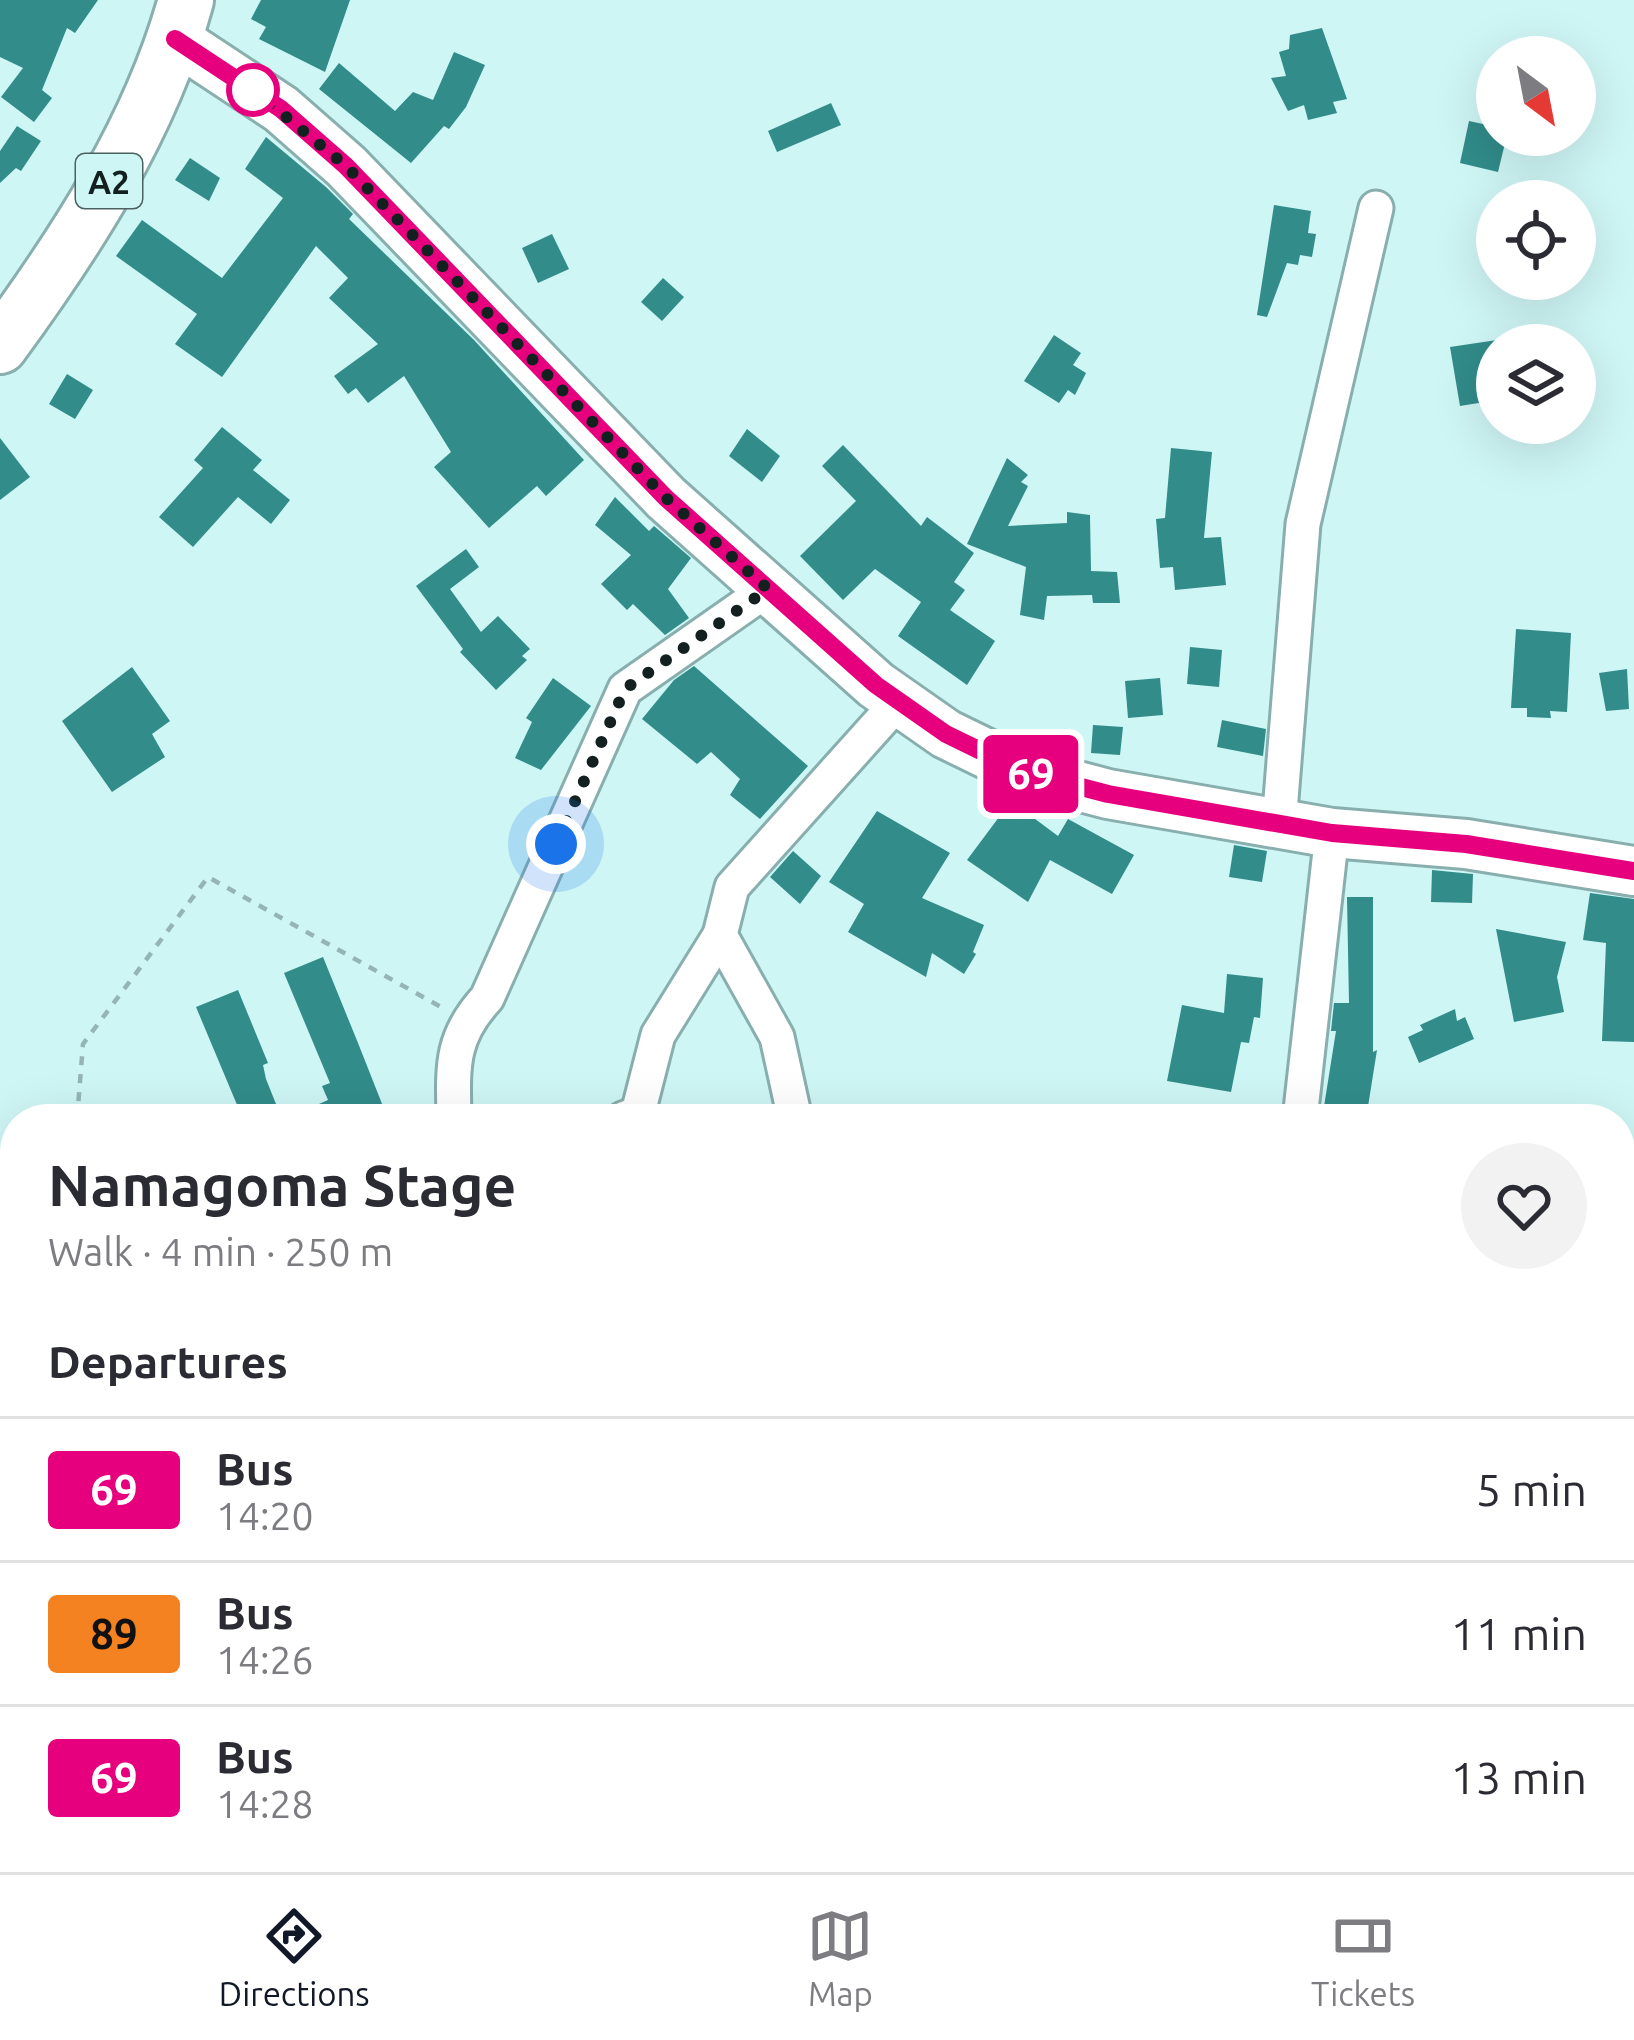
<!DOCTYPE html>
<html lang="en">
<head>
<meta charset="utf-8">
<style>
	:root { --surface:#fff; --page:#f2f2f3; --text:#2b2b33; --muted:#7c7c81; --line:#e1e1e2; --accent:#111827 }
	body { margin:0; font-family:Ubuntu,sans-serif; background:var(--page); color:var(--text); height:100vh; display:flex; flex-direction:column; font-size:45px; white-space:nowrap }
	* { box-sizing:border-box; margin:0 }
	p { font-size:39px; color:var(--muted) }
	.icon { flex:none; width:66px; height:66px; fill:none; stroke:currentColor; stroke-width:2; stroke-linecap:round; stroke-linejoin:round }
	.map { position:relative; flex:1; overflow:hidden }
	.panel { position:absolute; left:0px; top:1104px; width:1635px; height:768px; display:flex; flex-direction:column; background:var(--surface); border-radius:48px 48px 0 0; box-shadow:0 12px 48px #0002 }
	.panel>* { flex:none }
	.badge { padding:0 24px; border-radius:9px; font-size:42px; line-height:78px }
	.needle { width:78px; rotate:148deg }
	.tools { position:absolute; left:1476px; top:36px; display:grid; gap:24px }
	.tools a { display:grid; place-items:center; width:120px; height:120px; border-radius:50%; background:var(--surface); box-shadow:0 12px 48px #0002; font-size:60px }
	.you { position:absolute; width:60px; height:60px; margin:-30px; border:9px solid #fff; border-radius:50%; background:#1a73e8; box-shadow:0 0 0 18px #1a73e833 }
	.map>.badge { position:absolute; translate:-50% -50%; box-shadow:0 0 0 6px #fff }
	h2 { padding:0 48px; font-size:45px; line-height:108px }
	.round { display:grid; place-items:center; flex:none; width:126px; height:126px; border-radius:63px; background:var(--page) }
	.headline { display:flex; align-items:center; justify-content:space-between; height:204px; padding:0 48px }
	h1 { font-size:57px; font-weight:600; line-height:90px }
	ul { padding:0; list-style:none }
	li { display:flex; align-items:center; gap:36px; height:144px; padding:0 48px; border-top:3px solid var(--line) }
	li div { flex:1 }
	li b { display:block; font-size:45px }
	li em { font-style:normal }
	li .badge { min-width:132px; font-weight:700; text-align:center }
	.tabs { display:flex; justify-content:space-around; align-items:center; height:168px; border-top:3px solid var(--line); background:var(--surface); font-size:33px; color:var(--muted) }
	.tabs a { display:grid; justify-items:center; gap:6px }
	.tabs .on { color:var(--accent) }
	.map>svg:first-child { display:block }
</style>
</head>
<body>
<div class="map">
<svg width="1634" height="1872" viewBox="0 0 1634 1872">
	<rect width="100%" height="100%" fill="#cef6f5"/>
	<!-- building -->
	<g fill="#318c8a">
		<path d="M0,0H98L75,33L67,28L42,90L52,98L34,122L1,97L23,68L0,57Z"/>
		<path d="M261,0H350L325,72L259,39L266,27L251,19Z"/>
		<path d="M1322,28L1347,99L1333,102L1337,113L1308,120L1304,105L1288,111L1271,78L1286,76L1279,52L1289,49L1290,35Z"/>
		<path d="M454,52L485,65L466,107L449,129L444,126L411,163L319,89L339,63L395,111L413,92L433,100Z"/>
		<path d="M831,103L841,125L777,152L768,131Z"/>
		<path d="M1469,121L1497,127V135H1507L1498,172L1460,163Z"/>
		<path d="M17,126L41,141L21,171L16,168L0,183V151Z"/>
		<path d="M266,137L326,187L353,214L349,219L474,340L584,460L546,496L537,486L489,528L434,467L451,452L404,376L368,403L356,388L348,394L334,376L378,344L329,298L348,278L316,246L222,377L175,344L197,314L116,256L142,220L222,278L283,198L245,169Z"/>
		<path d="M190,158L220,178L209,201L175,180Z"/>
		<path d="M1274,205L1311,211L1308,233L1316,234L1312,257L1300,255L1298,265L1287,263L1267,317L1257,315Z"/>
		<path d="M552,234L569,269L538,283L522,248Z"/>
		<path d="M663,278L684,297L662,321L641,302Z"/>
		<path d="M1054,335L1081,353L1073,365L1086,373L1075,395L1068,390L1059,403L1024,381Z"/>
		<path d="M1497,340V400L1460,406L1450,347Z"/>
		<path d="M67,374L93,390L75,419L49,404Z"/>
		<path d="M222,427L262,460L253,470L290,500L271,524L238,497L193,547L159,517L203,468L194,460Z"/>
		<path d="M747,429L780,456L762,482L729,456Z"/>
		<path d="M0,438L30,477L0,500Z"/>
		<path d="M843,445L921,526L927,517L974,553L954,582L965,590L950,610L995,641L967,685L898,636L921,602L875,569L843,600L800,556L856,501L822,466Z"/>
		<path d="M1171,448L1212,452L1204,538L1221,537L1226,585L1175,590L1173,567L1160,568L1156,519L1165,518Z"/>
		<path d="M1007,458L1028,475L1021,482L1028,486L1008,526L1067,523V512L1090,515L1091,571L1117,572L1120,603H1093L1092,595L1047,596L1044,620L1020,615L1026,567L967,544Z"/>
		<path d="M615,497L649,531L654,526L691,558L668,589L689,618L665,635L633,604L627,610L601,584L631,555L595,525Z"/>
		<path d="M466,549L479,567L450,589L481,632L498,616L530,649L522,656L527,660L496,690L460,652L463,649L416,586Z"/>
		<path d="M1516,629L1571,633L1567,712L1550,711L1551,718L1527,717V708H1511Z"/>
		<path d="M1190,647L1222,650L1219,687L1187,684Z"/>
		<path d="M694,666L808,766L760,819L730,795L740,779L711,752L697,764L642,719L674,680Z"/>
		<path d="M132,667L170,721L152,734L165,757L112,792L62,721Z"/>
		<path d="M1627,669L1629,709L1606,711L1599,673Z"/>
		<path d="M553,678L591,706L541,770L515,758L532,722L526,718Z"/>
		<path d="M1160,678L1163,715L1128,718L1125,681Z"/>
		<path d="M1222,720L1266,729L1263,756L1217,747Z"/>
		<path d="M1093,725L1123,727L1120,755L1091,753Z"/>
		<path d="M1011,801L1058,836L1068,819L1134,855L1112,894L1050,860L1028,902L967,860Z"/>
		<path d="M877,811L950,853L922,898L984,925L973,952L976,954L964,974L932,953L926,977L848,932L864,904L829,882Z"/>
		<path d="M1234,845L1267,851L1262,882L1229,877Z"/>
		<path d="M793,851L821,876L800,904L770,877Z"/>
		<path d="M1432,870L1473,874L1472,903L1431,902Z"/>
		<path d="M1590,893L1634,899V1042L1602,1041L1606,943L1583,940Z"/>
		<path d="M1347,897H1373V1052L1377,1050L1366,1119H1322L1336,1031H1331L1334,1003H1349Z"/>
		<path d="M1496,929L1566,942L1557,977L1564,1012L1514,1022Z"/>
		<path d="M323,957L358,1043L388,1119H285L328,1100L322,1086L330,1083L284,973Z"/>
		<path d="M1227,974L1263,978L1260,1018L1254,1017L1249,1043L1241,1042L1231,1092L1167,1081L1182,1005L1224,1013Z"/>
		<path d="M238,990L268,1063L263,1065L266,1079L282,1119H243L196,1007Z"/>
		<path d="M1455,1009L1457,1021L1465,1017L1474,1039L1419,1063L1408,1037L1423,1030L1420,1025Z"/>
	</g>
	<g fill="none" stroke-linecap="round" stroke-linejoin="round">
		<!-- street casing -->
		<g stroke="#88aead" stroke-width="39">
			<g id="street">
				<path d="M1279,824L1303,524L1376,208"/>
				<path d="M454,1119C453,1067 450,1038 487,998L625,689L768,589"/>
				<path d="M623,1119L638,1113L658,1035L720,935"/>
				<path d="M795,1119L777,1037L720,935L732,887L899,701"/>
				<path d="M1300,1119L1332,833"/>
				<path d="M1620,1514L1634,1513"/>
				<path d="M0,1818L9,1872"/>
				<path d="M602,1857L608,1872"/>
				<path d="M753,1857L756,1872"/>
				<path d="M1243,1857V1872"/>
				<path d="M439,1872L489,1857"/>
			</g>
		</g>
		<!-- secondary casing -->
		<g stroke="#88aead" stroke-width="54">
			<path id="secondary" d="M175,39L281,109L346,166L666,498L876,685L946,734L1024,772L1108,794L1332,833L1466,844L1634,871"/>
		</g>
		<!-- primary casing -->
		<g stroke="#88aead" stroke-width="60">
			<path id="primary" d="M0,346C77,241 151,127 186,0"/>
		</g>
		<!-- path -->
		<path stroke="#95b5b4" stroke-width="4.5" stroke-dasharray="9 9" stroke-linecap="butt" d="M77,1119L83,1044L208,877L441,1007"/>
		<!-- street -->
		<use href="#street" stroke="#fff" stroke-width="33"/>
		<!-- secondary -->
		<use href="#secondary" stroke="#fff" stroke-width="48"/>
		<!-- primary -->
		<use href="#primary" stroke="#fff" stroke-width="54"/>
	</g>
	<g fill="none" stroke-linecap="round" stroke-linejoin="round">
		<!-- line casing -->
		<g stroke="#fff" stroke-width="27">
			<path id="line" d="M175,39L281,109L346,166L666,498L876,685L946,734L1024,772L1108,794L1332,833L1466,844L1634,871"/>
		</g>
		<!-- line -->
		<use href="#line" stroke="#e6007e" stroke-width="18"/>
		<!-- walk -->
		<path stroke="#122120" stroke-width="12" stroke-dasharray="0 21.6" d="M253,90L346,166L666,498L768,589L625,689L556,844"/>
	</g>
	<!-- markers -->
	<circle fill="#fff" stroke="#e6007e" stroke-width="6" cx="253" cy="90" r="24"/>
	<g text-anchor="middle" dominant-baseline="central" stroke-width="10" stroke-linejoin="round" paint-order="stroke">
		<!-- shield labels -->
		<rect fill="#cef6f5" stroke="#4a6160" stroke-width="3" x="76" y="154" width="66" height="54" rx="9"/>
		<g font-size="33" font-weight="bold" fill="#122120">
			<text x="109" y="181">A2</text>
		</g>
	</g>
</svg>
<div class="tools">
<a><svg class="needle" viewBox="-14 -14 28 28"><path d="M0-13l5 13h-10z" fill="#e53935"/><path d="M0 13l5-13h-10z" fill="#7c7c81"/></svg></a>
<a><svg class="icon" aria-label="locate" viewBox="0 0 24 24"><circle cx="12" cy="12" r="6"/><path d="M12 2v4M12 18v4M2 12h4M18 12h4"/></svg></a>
<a><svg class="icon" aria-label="layers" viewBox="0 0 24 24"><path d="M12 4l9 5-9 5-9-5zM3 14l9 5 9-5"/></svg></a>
</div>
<div class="you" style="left:556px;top:844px"></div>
<b class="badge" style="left:1031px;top:774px;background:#e6007e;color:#fff">69</b>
<section class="panel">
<div class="headline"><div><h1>Namagoma Stage</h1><p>Walk · 4 min · 250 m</p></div><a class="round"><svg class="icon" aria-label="heart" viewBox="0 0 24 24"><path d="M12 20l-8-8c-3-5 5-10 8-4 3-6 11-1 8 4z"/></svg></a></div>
<h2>Departures</h2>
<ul>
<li><span class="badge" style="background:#e6007e;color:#fff">69</span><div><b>Bus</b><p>14:20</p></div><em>5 min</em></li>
<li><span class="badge" style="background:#f58220;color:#111">89</span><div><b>Bus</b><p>14:26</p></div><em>11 min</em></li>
<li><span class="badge" style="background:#e6007e;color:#fff">69</span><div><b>Bus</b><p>14:28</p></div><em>13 min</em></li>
</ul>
</section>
</div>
<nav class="tabs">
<a class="on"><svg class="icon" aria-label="directions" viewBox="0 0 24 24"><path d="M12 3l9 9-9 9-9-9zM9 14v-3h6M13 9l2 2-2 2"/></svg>Directions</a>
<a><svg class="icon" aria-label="map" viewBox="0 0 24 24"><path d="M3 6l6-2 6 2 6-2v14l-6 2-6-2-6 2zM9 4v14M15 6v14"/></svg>Map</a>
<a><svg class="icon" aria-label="tickets" viewBox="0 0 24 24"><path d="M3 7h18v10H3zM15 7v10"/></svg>Tickets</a>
</nav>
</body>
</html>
